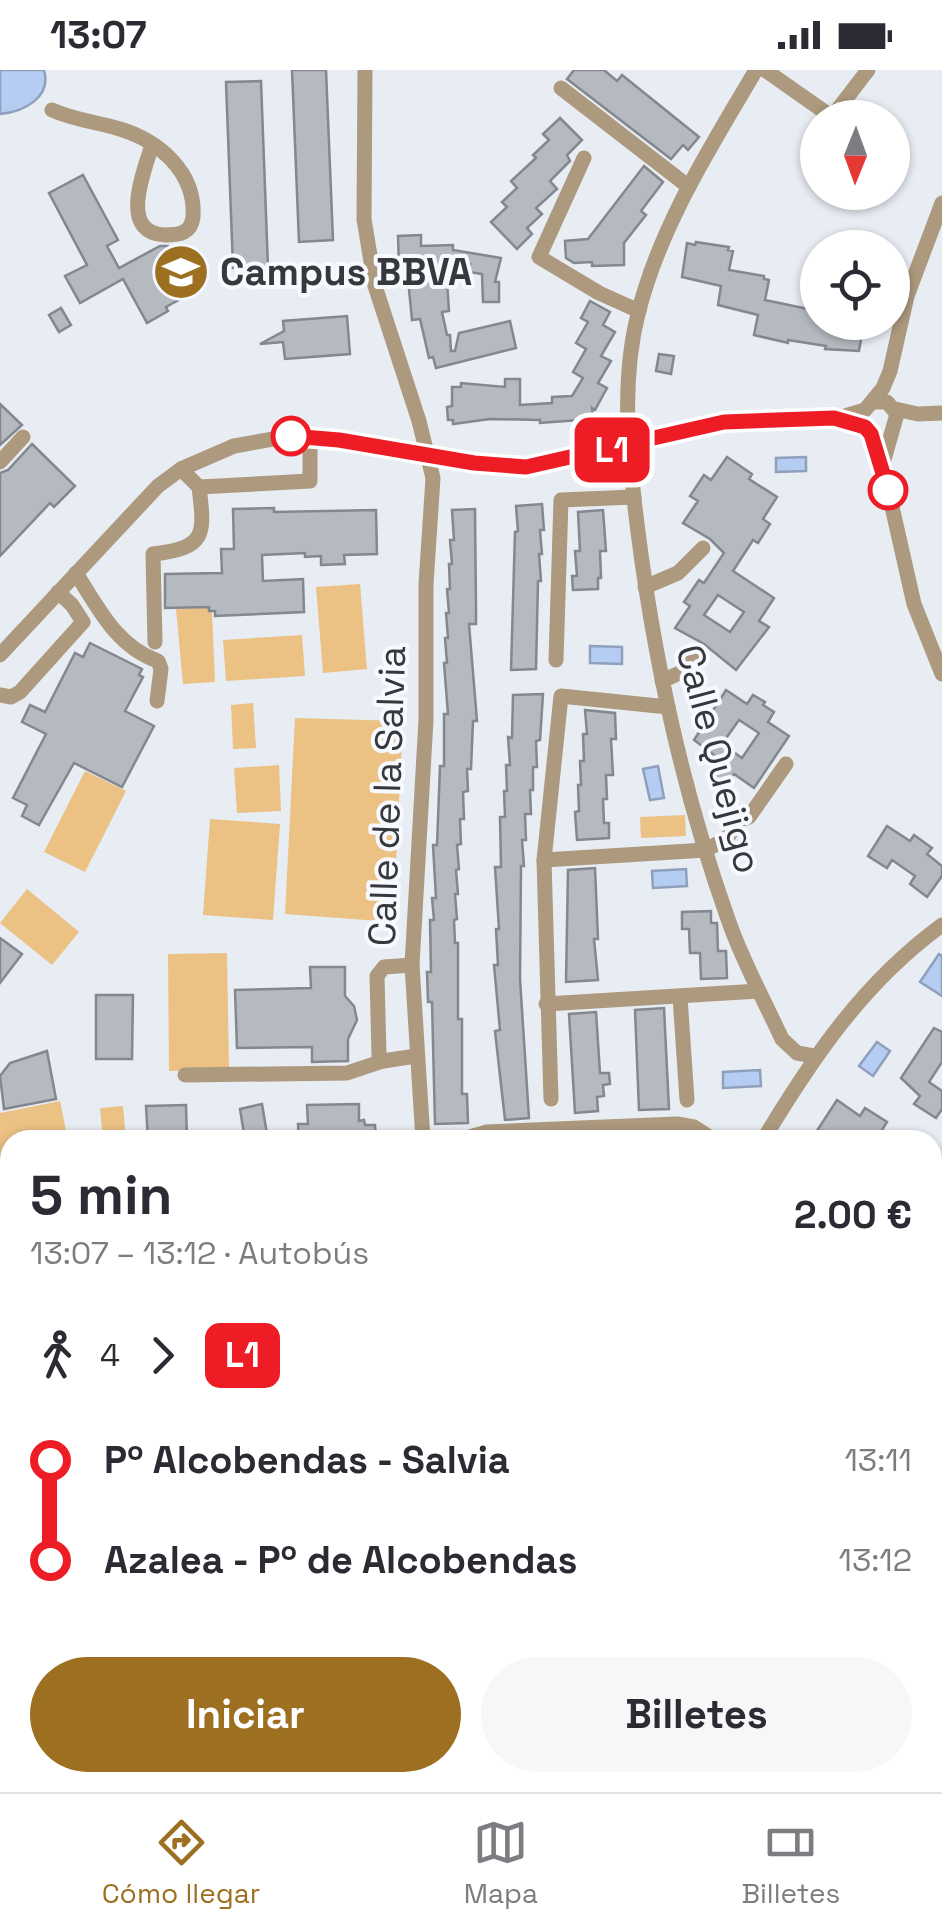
<!DOCTYPE html>
<html lang="es">
<head>
<meta charset="utf-8">
<style>
	:root { --surface:#fff; --page:#f7f7f7; --text:#2b2b33; --muted:#7c7c81; --line:#e1e1e2; --accent:#9d6f20 }
	body { margin:0; font-family:"Space Grotesk",sans-serif; background:var(--page); color:var(--text); height:100vh; display:flex; flex-direction:column; font-size:38px; white-space:nowrap }
	* { box-sizing:border-box; margin:0 }
	p { font-size:32px; color:var(--muted) }
	.icon { flex:none; width:55px; height:55px; fill:none; stroke:currentColor; stroke-width:2; stroke-linecap:round; stroke-linejoin:round }
	.map { position:relative; flex:1; overflow:hidden }
	.drawer { position:absolute; left:0px; top:1060px; width:942px; height:662px; display:flex; flex-direction:column; background:var(--surface); border-radius:30px 30px 0 0; box-shadow:0 2px 8px #0004 }
	.drawer>* { flex:none }
	.badge { padding:0 20px; border-radius:15px; font-size:35px; line-height:65px }
	.needle { width:65px; rotate:181deg }
	.controls { position:absolute; left:800px; top:30px; display:grid; gap:20px }
	.controls a { display:grid; place-items:center; width:110px; height:110px; border-radius:50%; background:var(--surface); box-shadow:0 2px 8px #0004; font-size:50px }
	.map>.badge { position:absolute; translate:-50% -50%; box-shadow:0 0 0 5px #fff }
	.legs { display:flex; align-items:center; gap:15px; height:110px; padding:0 30px; font-size:32px }
	.legs p { margin-inline-start:auto }
	.head { display:flex; align-items:center; justify-content:space-between; height:170px; padding:0 30px }
	h1 { font-size:55px; font-weight:700; line-height:75px }
	.button { display:flex; gap:20px; margin-top:auto; padding:20px 30px }
	.button a { flex:1; height:115px; border-radius:60px; background:var(--accent); color:#fff; font-size:40px; font-weight:700; line-height:115px; text-align:center }
	.button a+a { background:var(--page); color:var(--text) }
	ul { padding:0 30px; list-style:none }
	li { display:flex; align-items:center; gap:35px; height:100px; font-size:38px }
	li i { display:grid; place-items:center; width:15px; height:100%; margin:0 12px; background:currentColor }
	li i::after { content:''; width:25px; height:25px; margin:-12px; border:8px solid; border-radius:50%; background:var(--surface) }
	li p { margin-inline-start:auto }
	li:first-child i { background:linear-gradient(#0000 50%,currentColor 0) }
	li:last-child i { background:linear-gradient(currentColor 50%,#0000 0) }
	.status { display:flex; justify-content:space-between; align-items:center; height:70px; padding:0 50px; background:var(--surface); direction:ltr }
	.status svg { height:28px; fill:currentColor }
	.dock { display:flex; justify-content:space-around; align-items:center; height:140px; border-top:2px solid var(--line); background:var(--surface); font-size:28px; color:var(--muted) }
	.dock a { display:grid; justify-items:center; gap:5px }
	.dock .current { color:var(--accent) }
	.map>svg:first-child { display:block }
</style>
</head>
<body>
<div class="status"><b>13:07</b><svg viewBox="0 0 49 12"><path d="M0 12V9h3v3zM5 12V6h3v6zM10 12V3h3v9zM15 12V0h3v12zM26 1h20v11H26zM47 4h2v5h-2z"/></svg></div>
<div class="map">
<svg width="942" height="1722" viewBox="0 0 942 1722">
	<rect width="100%" height="100%" fill="#e8ecf3"/>
	<!-- green -->
	<g fill="#ebc184">
		<path d="M360,514L367,599L323,603L316,517Z"/>
		<path d="M209,537L212,541L215,612L183,614L176,539Z"/>
		<path d="M302,565L305,606L226,611L223,570Z"/>
		<path d="M253,633L256,678L233,679L231,635Z"/>
		<path d="M295,648L403,651L393,852L285,844Z"/>
		<path d="M279,695L281,741L237,743L234,698Z"/>
		<path d="M85,701L126,721L85,802L44,782Z"/>
		<path d="M685,745L686,766L641,768L640,747Z"/>
		<path d="M210,749L280,754L273,850L203,845Z"/>
		<path d="M27,819L79,862L52,895L0,853Z"/>
		<path d="M227,883L229,1000L169,1001L168,884Z"/>
		<path d="M60,1031L68,1070H10V1095L0,1097V1043Z"/>
		<path d="M123,1036L126,1070H103L100,1038Z"/>
		<path d="M10,1106V1238L0,1196V1108Z"/>
		<path d="M10,1329V1384L0,1386V1331Z"/>
		<path d="M19,1713H286L268,1722H31Z"/>
	</g>
	<!-- water -->
	<g fill="#b5cdf3" stroke="#8fa0bc" stroke-width="2.5">
		<path d="M0,0H44C52,27 24,42 0,44Z"/>
		<path d="M806,387V401L776,402V388Z"/>
		<path d="M590,576L622,577V594L590,593Z"/>
		<path d="M658,696L664,728L650,730L643,699Z"/>
		<path d="M686,799L687,816L653,818L652,801Z"/>
		<path d="M939,884L942,886V926L920,912Z"/>
		<path d="M877,972L890,981L873,1006L859,996Z"/>
		<path d="M760,1000L761,1016L723,1018V1002Z"/>
	</g>
	<!-- building -->
	<g fill="#b5b9c0" stroke="#83878e" stroke-width="2.5" fill-rule="evenodd">
		<path d="M292,0H326L333,170L299,172Z"/>
		<path d="M574,0H604L617,11L622,5L699,67L688,80L683,75L671,89L567,9Z"/>
		<path d="M261,11L268,197L233,198L226,12Z"/>
		<path d="M560,48L582,70L567,85L570,91L550,111L557,119L536,138L542,144L527,158L532,164L517,179L491,152L507,137L502,132L517,118L511,111L536,88L533,85L549,70L543,64Z"/>
		<path d="M644,96L663,112L641,141L646,145L624,173V195L592,196V192L574,193L566,188L565,171L588,169Z"/>
		<path d="M83,105L118,170L107,176L119,198L160,176H168L193,222L166,237L168,241L147,253L123,209L80,233L65,206L87,195L49,123Z"/>
		<path d="M421,165V176L453,175V180L501,188L495,212H499V232H483L482,204L469,202L470,194L446,196L449,241L442,242L447,265H450L451,281H455L459,263L510,251L516,278L436,298L433,287L429,288L420,249L412,250L407,199H399L398,166Z"/>
		<path d="M696,172L729,177L728,180L733,181L729,200L764,206V209L769,210L765,230L818,241V252H864L859,281L825,279L826,276L788,270V273L754,265L758,245L718,235L721,216L682,207L687,173L695,175Z"/>
		<path d="M590,231L610,242L603,255L615,262L601,286L611,291L598,313L607,318L595,340L592,338L593,349L540,353V350L490,349L453,354V350H448L447,337L452,336V317H461V313L505,317V309H520V335L552,333V327L572,326L583,308L573,302L586,279L576,273L588,252L581,248Z"/>
		<path d="M61,238L71,255L59,262L49,245Z"/>
		<path d="M347,246L350,284L285,289L283,272L260,274L284,261L283,251Z"/>
		<path d="M659,284L674,286L671,304L656,301Z"/>
		<path d="M0,334L22,355L0,375Z"/>
		<path d="M32,374L75,416L54,437L50,433L0,486V403L8,400Z"/>
		<path d="M727,387L752,404L749,409L777,427L763,449L770,454L758,473L753,470L733,501L774,528L759,551L769,557L736,600L704,574L675,558L690,536L684,532L699,510L704,513L724,483L710,469L683,453L698,431L690,426L704,405L711,410ZM718,525L744,542L730,562L704,545Z"/>
		<path d="M542,434L544,460H540L542,484H539L541,511H538L536,599L511,600L515,462L518,461L516,436Z"/>
		<path d="M274,438V442L376,440L377,484L344,485L345,494L321,495V486L305,487V483L262,485L263,511L303,509L304,542L215,546V541H209V537L165,538V504L222,503L221,479H234L233,439Z"/>
		<path d="M475,439L476,540V554H469L477,651H473L471,699H467L468,721L463,722L464,749H460L461,774L457,775L459,799L456,800L458,824H455L457,849L454,850L455,873H458V949H462V1024H467L468,1053L435,1054L432,932H428L427,902H431L430,850H434L432,828H436L433,775H437L440,696H444V644H448L444,593H447L445,568H448L446,543H449L447,519H450L449,494H452L450,470H454L452,440Z"/>
		<path d="M603,440L606,481H600L601,508H598V519L573,520L572,506H577L575,481H580L578,442Z"/>
		<path d="M90,573L142,599L139,605L143,607L125,641L154,656L122,717L74,693L39,755L22,746L27,735L13,728L46,664L22,652L30,635L45,642L75,583L83,587Z"/>
		<path d="M726,620L747,634L753,625L765,632L763,635L774,642L768,652L789,666L754,718L734,704L723,719L712,711L720,699L710,692L714,685L694,670ZM739,650L759,663L742,688L722,674Z"/>
		<path d="M543,624L540,670L536,671L537,697H533V720H530L531,744H525L526,770H522L524,796H521L520,909L529,1048L505,1050L495,961L500,960L494,895H498L496,859H499L495,797H501L500,747H505L504,721H507L506,695H510L508,667L512,668L513,625Z"/>
		<path d="M585,640L615,643L616,669H611L613,705H606L607,729H603L604,753H609V768L577,770L575,742L579,741L578,715H581L580,691H584L583,664H587Z"/>
		<path d="M887,756L910,771L914,765L932,778L927,784L942,796V806L927,827L910,814L915,806L892,790L887,798L868,786Z"/>
		<path d="M595,798L598,869H594L598,910L566,912L568,800Z"/>
		<path d="M711,841V853H717L718,881H726L727,908L701,909L700,883H690L689,859H682V842Z"/>
		<path d="M0,868L22,884L0,913Z"/>
		<path d="M310,897H345V926L354,936L357,950L348,969V991L312,992V977L237,978L235,920L311,918Z"/>
		<path d="M96,925H133L132,989H96Z"/>
		<path d="M664,938L669,1039L639,1040L635,940Z"/>
		<path d="M596,942L600,1003H609L610,1014L603,1015L604,1026L597,1027L598,1041L575,1043L569,944Z"/>
		<path d="M934,958L942,962V992L929,1012L942,1021V1039L936,1048L914,1034L920,1026L901,1008Z"/>
		<path d="M47,981L56,1029L4,1039L0,1006L10,993Z"/>
		<path d="M837,1030L860,1046L865,1038L887,1052L882,1060L898,1070H811Z"/>
		<path d="M262,1034L268,1070H245L240,1039Z"/>
		<path d="M359,1034V1051L364,1050L365,1055H375L376,1070H299L298,1054H308L307,1035Z"/>
		<path d="M186,1035L187,1070H148L146,1036Z"/>
	</g>
	<g fill="none" stroke-linecap="round" stroke-linejoin="round">
		<!-- minor -->
		<g stroke="#ac997e" stroke-width="15">
			<path d="M365,0L364,149L375,216L419,351L433,408L426,514V650L412,895L423,1070"/>
			<path d="M756,0C710,78 660,156 638,244C620,315 629,390 638,462C655,595 684,726 729,852C743,892 764,930 782,969L797,983L814,986"/>
			<path d="M765,0L832,47L868,0"/>
			<path d="M561,18L689,117"/>
			<path d="M52,40C74,50 97,52 120,59C159,71 196,102 193,147C191,163 180,165 165,165C118,163 144,102 152,75"/>
			<path d="M584,88L539,187L599,223L639,241"/>
			<path d="M874,332H887L897,344L883,393"/>
			<path d="M895,339L918,344L942,343"/>
			<path d="M838,348L865,340L883,318L890,301L907,226L942,133"/>
			<path d="M871,363L883,397L914,534L942,604"/>
			<path d="M0,392L23,367"/>
			<path d="M181,399L199,417L310,411V366"/>
			<path d="M76,503C98,538 117,577 158,591L161,599L157,631"/>
			<path d="M645,517L678,503L703,478"/>
			<path d="M155,572L153,484C206,478 205,465 199,417"/>
			<path d="M0,585L158,416L181,399L234,376L290,366L339,370L475,393L526,397L724,352L834,349L865,357"/>
			<path d="M556,590L561,430L634,427"/>
			<path d="M662,611L686,600L697,583"/>
			<path d="M0,625L11,627L20,622L83,552L72,535L58,522"/>
			<path d="M544,790L706,780L727,768L739,750L749,747L786,694"/>
			<path d="M412,895L384,897L377,906L379,985L383,991L416,986"/>
			<path d="M680,927L687,1030"/>
			<path d="M546,934L759,921"/>
			<path d="M185,1005L347,1003L383,991"/>
			<path d="M551,1029L544,790L561,626L668,637"/>
			<path d="M459,1070L487,1062L677,1054L694,1057L714,1070"/>
			<path d="M763,1070C813,987 863,913 942,855"/>
			<path d="M932,1366L942,1367"/>
			<path d="M932,1572H942"/>
			<path d="M373,1722L375,1712"/>
			<path d="M542,1722L545,1712"/>
		</g>
	</g>
	<g fill="none" stroke-linecap="round" stroke-linejoin="round">
		<!-- line-1 casing -->
		<g stroke="#fff" stroke-width="22">
			<path id="line-1" d="M291,366L339,370L474,393L526,397L724,352L834,348L865,357L871,364L888,420"/>
		</g>
		<!-- line-1 -->
		<use href="#line-1" stroke="#ee1c25" stroke-width="15"/>
	</g>
	<!-- icons -->
	<defs>
		<g id="university-disc" transform="scale(2.875)"><circle r="9.5" fill="#9d6f20" stroke="#f6f9ff"/><path d="M0-5L7-2L0 1L-7-2ZM-4 1L0 2.5L4 1V4Q0 6-4 4Z" fill="#fff"/></g>
	</defs>
	<g fill-rule="evenodd">
		<use href="#university-disc" x="181" y="202"/>
	</g>
	<!-- markers -->
	<g fill="#fff" stroke="#ee1c25" stroke-width="5">
		<circle cx="291" cy="366" r="18"/>
		<circle cx="888" cy="420" r="18"/>
	</g>
	<g text-anchor="middle" dominant-baseline="central" stroke-width="8" stroke-linejoin="round" paint-order="stroke">
		<!-- poi labels -->
		<g font-size="38" font-weight="bold" fill="#37383b" stroke="#f6f9ff" text-anchor="start">
			<text x="220" y="202">Campus BBVA</text>
		</g>
		<!-- street labels -->
		<g font-size="38" fill="#37383b" stroke="#f6f9ff">
			<text transform="translate(719 689) rotate(75)">Calle Quejigo</text>
			<text transform="translate(387 726) rotate(-88)">Calle de la Salvia</text>
		</g>
	</g>
</svg>
<div class="controls">
<a><svg class="needle" viewBox="-14 -14 28 28"><path d="M0-13l5 13h-10z" fill="#e53935"/><path d="M0 13l5-13h-10z" fill="#7c7c81"/></svg></a>
<a><svg class="icon" aria-label="locate" viewBox="0 0 24 24"><circle cx="12" cy="12" r="6"/><path d="M12 2v4M12 18v4M2 12h4M18 12h4"/></svg></a>
</div>
<b class="badge" style="left:612px;top:380px;background:#ee1c25;color:#fff">L1</b>
<section class="drawer">
<div class="head"><div><h1>5 min</h1><p>13:07 – 13:12 · Autobús</p></div><b>2.00 €</b></div>
<div class="legs"><svg class="icon" aria-label="walk" viewBox="0 0 24 24"><circle cx="13" cy="4" r="2"/><path d="M13 8l-2 6 4 7M11 14l-3 7M7 12l3-4h3l4 4"/></svg>4<svg class="icon" aria-label="forward" viewBox="0 0 24 24"><path d="M9 5l7 7-7 7"/></svg><b class="badge" style="background:#ee1c25;color:#fff">L1</b></div>
<ul>
<li><i style="color:#ee1c25"></i><b>Pº Alcobendas - Salvia</b><p>13:11</p></li>
<li><i style="color:#ee1c25"></i><b>Azalea - Pº de Alcobendas</b><p>13:12</p></li>
</ul>
<div class="button"><a>Iniciar</a><a>Billetes</a></div>
</section>
</div>
<nav class="dock">
<a class="current"><svg class="icon" aria-label="directions" viewBox="0 0 24 24"><path d="M12 3l9 9-9 9-9-9zM9 14v-3h6M13 9l2 2-2 2"/></svg>Cómo llegar</a>
<a><svg class="icon" aria-label="map" viewBox="0 0 24 24"><path d="M3 6l6-2 6 2 6-2v14l-6 2-6-2-6 2zM9 4v14M15 6v14"/></svg>Mapa</a>
<a><svg class="icon" aria-label="tickets" viewBox="0 0 24 24"><path d="M3 7h18v10H3zM15 7v10"/></svg>Billetes</a>
</nav>
</body>
</html>
